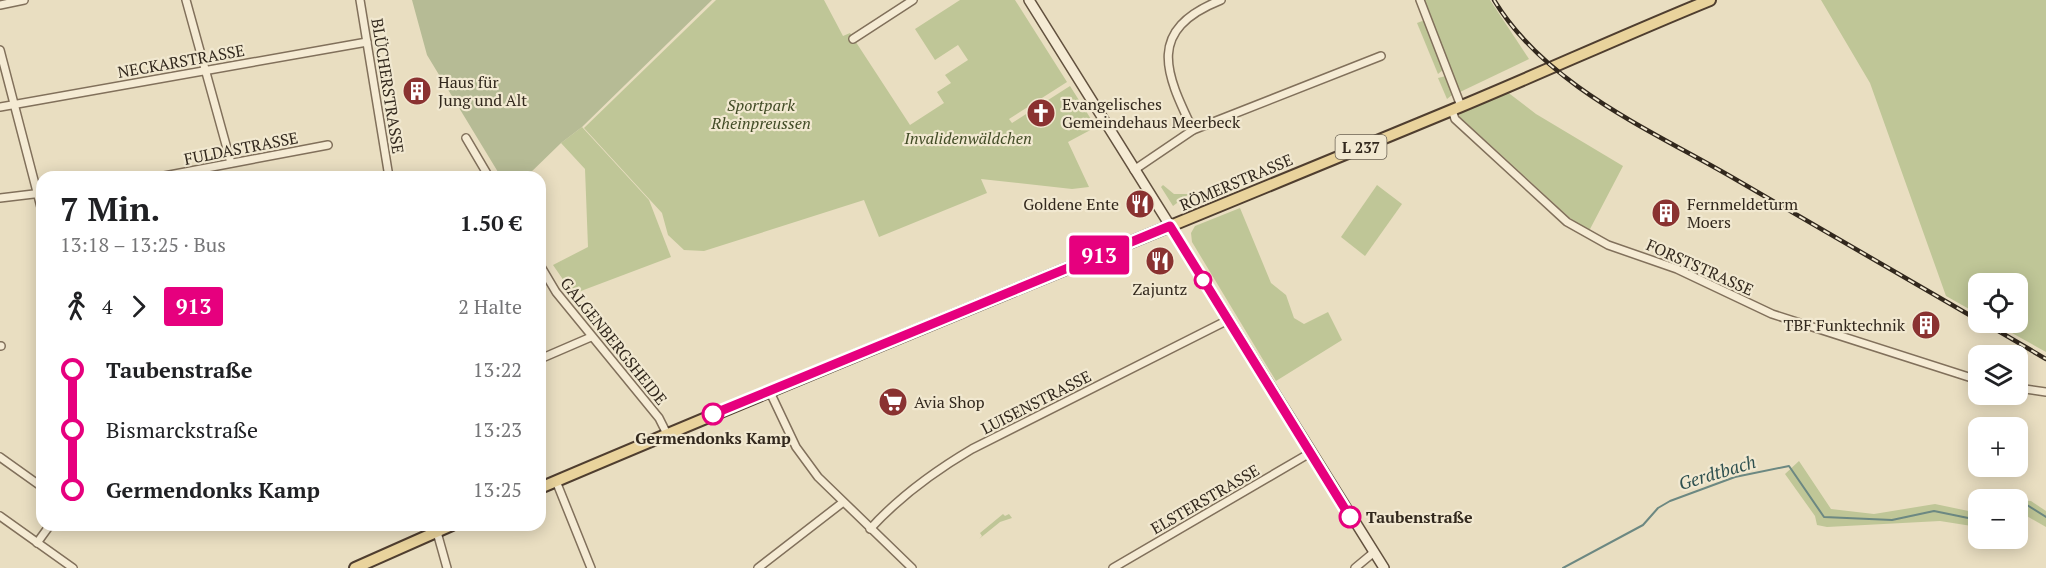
<!DOCTYPE html>
<html lang="de">
<head>
<meta charset="utf-8">
<style>
	:root { --surface:#fff; --page:#f2f2f2; --text:#202124; --muted:#757577 }
	body { margin:0; font-family:"PT Serif",serif; background:var(--page); color:var(--text); height:100vh; display:flex; flex-direction:column; font-size:22px; white-space:nowrap }
	* { box-sizing:border-box; margin:0 }
	p { font-size:20px; color:var(--muted) }
	.icon { flex:none; width:33px; height:33px; fill:none; stroke:currentColor; stroke-width:2; stroke-linecap:round; stroke-linejoin:round }
	.map { position:relative; flex:1; overflow:hidden }
	.drawer { position:absolute; left:36px; top:171px; width:510px; height:360px; display:flex; flex-direction:column; background:var(--surface); border-radius:18px; box-shadow:0 3px 15px #0003 }
	.drawer>* { flex:none }
	.badge { padding:0 12px; border-radius:4px; font-size:21px; line-height:39px }
	.buttons { position:absolute; left:1968px; top:273px; display:grid; gap:12px }
	.buttons a { display:grid; place-items:center; width:60px; height:60px; border-radius:12px; background:var(--surface); box-shadow:0 3px 15px #0003; font-size:30px }
	.map>.badge { position:absolute; translate:-50% -50%; box-shadow:0 0 0 3px #fff }
	.legs { display:flex; align-items:center; gap:9px; height:66px; padding:0 24px; font-size:20px }
	.legs p { margin-inline-start:auto }
	.overview { display:flex; align-items:center; justify-content:space-between; height:102px; padding:0 24px }
	h1 { font-size:33px; font-weight:700; line-height:45px }
	ul { padding:0 24px; list-style:none }
	li { display:flex; align-items:center; gap:21px; height:60px; font-size:22px }
	li i { display:grid; place-items:center; width:9px; height:100%; margin:0 8px; background:currentColor }
	li i::after { content:''; width:15px; height:15px; margin:-8px; border:4px solid; border-radius:50%; background:var(--surface) }
	li p { margin-inline-start:auto }
	li:first-child i { background:linear-gradient(#0000 50%,currentColor 0) }
	li:last-child i { background:linear-gradient(currentColor 50%,#0000 0) }
	.map>svg:first-child { display:block }
</style>
</head>
<body>
<div class="map">
<svg width="2046" height="568" viewBox="0 0 2046 568">
	<rect width="100%" height="100%" fill="#e9dec1"/>
	<!-- green -->
	<g fill="#bfc697">
		<path d="M716,0H824L843,36L850,33L910,125L944,103L937,92L951,83L945,75L968,60L958,45L935,60L915,29L960,0H1015L1067,82L1009,119L1012,123L1070,86L1096,127L1068,142L1089,187L1072,189L981,179L987,193L879,237L864,200L704,251L684,250L668,235L662,213L584,128Z"/>
		<path d="M1424,0H1490L1529,59L1460,92Z"/>
		<path d="M1821,0H2046V352L1994,323L2018,322V284H1978V314L1946,296L1870,83Z"/>
		<path d="M1425,20L1444,69L1438,74L1417,23Z"/>
		<path d="M1446,76L1452,95L1447,99L1438,78Z"/>
		<path d="M1506,91L1536,114L1623,166L1589,231L1570,218L1459,116L1463,110Z"/>
		<path d="M582,127L649,200L671,257L573,294L553,265L588,247L585,169L561,143Z"/>
		<path d="M1163,185L1174,194H1189L1173,206L1161,187Z"/>
		<path d="M1377,185L1402,204L1365,256L1341,237Z"/>
		<path d="M1240,208L1271,283L1286,295L1294,318L1304,324L1328,312L1342,340L1276,381L1192,242L1191,233L1195,226Z"/>
		<path d="M1799,461L1831,509L1874,514L1935,504L1978,513V527L1940,521L1827,527L1817,525L1815,516L1785,474Z"/>
		<path d="M2018,500L2031,501L2046,511V527L2018,511Z"/>
		<path d="M1003,514L1005,516L1009,514L1012,518L1000,522L979,539L982,536L980,533Z"/>
	</g>
	<!-- cemetery -->
	<path fill="#b6bb95" d="M412,0H712L582,127L561,143L526,177H501L427,55Z"/>
	<g fill="none" stroke-linecap="round" stroke-linejoin="round">
		<!-- stream -->
		<g stroke="#6c8882" stroke-width="2">
			<path d="M2018,504L2027,505L2046,517"/>
			<path d="M1563,568L1643,525L1658,508L1670,501L1735,477L1789,466L1824,517L1892,520L1934,511L1978,520"/>
		</g>
		<!-- minor casing -->
		<g stroke="#81705b" stroke-width="10">
			<g id="minor">
				<path d="M186,0L231,163"/>
				<path d="M360,0L389,177"/>
				<path d="M1420,0L1461,106"/>
				<path d="M0,5L24,0"/>
				<path d="M853,39L913,0"/>
				<path d="M0,50L42,211"/>
				<path d="M0,107L367,42"/>
				<path d="M1452,110L1455,119L1567,222L1608,245L1677,269L1772,314L1978,380"/>
				<path d="M1193,130C1165,72 1146,30 1221,0"/>
				<path d="M466,138L489,177"/>
				<path d="M1134,170L1193,130L1381,56"/>
				<path d="M159,177L328,145"/>
				<path d="M0,198L42,193"/>
				<path d="M540,265L556,292L659,418L667,434"/>
				<path d="M0,346H1"/>
				<path d="M540,359L591,337"/>
				<path d="M2018,388L2046,392"/>
				<path d="M769,390L796,447L818,477L912,568"/>
				<path d="M0,457L42,487"/>
				<path d="M556,481L591,568"/>
				<path d="M0,516L73,568"/>
				<path d="M435,525L447,568"/>
				<path d="M870,529C900,496 933,472 972,449L1228,320"/>
				<path d="M37,543L50,525"/>
				<path d="M758,568L842,503"/>
				<path d="M1113,568L1310,453"/>
				<path d="M1355,568L1373,553"/>
			</g>
		</g>
		<!-- secondary casing -->
		<g stroke="#62513e" stroke-width="12">
			<path id="secondary" d="M1029,0L1384,568"/>
		</g>
		<!-- primary casing -->
		<g stroke="#4f3e2f" stroke-width="14">
			<g id="primary">
				<path d="M540,488C843,359 1148,236 1452,110C1539,74 1624,35 1710,0"/>
				<path d="M355,568L452,525"/>
			</g>
		</g>
		<!-- minor -->
		<use href="#minor" stroke="#f5ebd4" stroke-width="7"/>
		<!-- secondary -->
		<use href="#secondary" stroke="#f5ebd4" stroke-width="9"/>
		<!-- primary -->
		<use href="#primary" stroke="#e9d39c" stroke-width="10"/>
		<!-- rail casing -->
		<g stroke="#32281d" stroke-width="4.5">
			<g id="rail">
				<path d="M1494,0C1546,86 1651,130 1735,179C1816,226 1897,273 1978,320"/>
				<path d="M1983,322L2046,359"/>
			</g>
		</g>
		<!-- rail -->
		<use href="#rail" stroke="#f1e8d0" stroke-width="2" stroke-dasharray="7" stroke-linecap="butt"/>
	</g>
	<g fill="none" stroke-linecap="round" stroke-linejoin="round">
		<!-- line-1 casing -->
		<g stroke="#fff" stroke-width="14">
			<path id="line-1" d="M713,414L1170,226L1350,517"/>
		</g>
		<!-- line-1 -->
		<use href="#line-1" stroke="#e6007e" stroke-width="9"/>
	</g>
	<!-- icons -->
	<defs>
		<g id="building-disc" transform="scale(1.5)"><circle r="9.5" fill="#8a3231" stroke="#f1e8d0"/><path d="M-4-6H4V6H1V3H-1V6H-4ZM-2.5-4.3h1.7v1.8h-1.7ZM.8-4.3h1.7v1.8H.8ZM-2.5-1h1.7V.8h-1.7ZM.8-1h1.7V.8H.8Z" fill="#fff"/></g>
		<g id="church-disc" transform="scale(1.5)"><circle r="9.5" fill="#8a3231" stroke="#f1e8d0"/><path d="M-1.2-6h2.4v3.5h3.3v2.4h-3.3V6h-2.4V-.1h-3.3v-2.4h3.3Z" fill="#fff"/></g>
		<g id="restaurant-disc" transform="scale(1.5)"><circle r="9.5" fill="#8a3231" stroke="#f1e8d0"/><path d="M-5-6h1v4h1v-4h1v4h1v-4h1v5L-1.5 .5V6h-2V.5L-5-1ZM5-6V6H3V1.5H1.5Q1.5-4 5-6Z" fill="#fff"/></g>
		<g id="supermarket-disc" transform="scale(1.5)"><circle r="9.5" fill="#8a3231" stroke="#f1e8d0"/><path d="M-6-5.5h2.5l.6 2H6L4.5 2H-2.5L-4.4-4H-6ZM-1.5 3.2a1.3 1.3 0 1 0 .1 0ZM3 3.2a1.3 1.3 0 1 0 .1 0Z" fill="#fff"/></g>
	</defs>
	<g fill-rule="evenodd">
		<use href="#building-disc" x="417" y="91"/>
		<use href="#church-disc" x="1041" y="113"/>
		<use href="#restaurant-disc" x="1140" y="204"/>
		<use href="#building-disc" x="1666" y="213"/>
		<use href="#restaurant-disc" x="1160" y="261"/>
		<use href="#building-disc" x="1926" y="325"/>
		<use href="#supermarket-disc" x="893" y="402"/>
	</g>
	<!-- markers -->
	<g fill="#fff" stroke="#e6007e" stroke-width="3">
		<circle cx="1203" cy="280" r="8"/>
		<circle cx="713" cy="414" r="10"/>
		<circle cx="1350" cy="517" r="10"/>
	</g>
	<g text-anchor="middle" dominant-baseline="central" stroke-width="4.5" stroke-linejoin="round" paint-order="stroke">
		<!-- shield labels -->
		<rect fill="#f1e8d0" stroke="#6b6253" stroke-width="1.5" x="1335.5" y="135" width="51" height="24" rx="4.5"/>
		<g font-size="15" font-weight="bold" fill="#32281d">
			<text x="1361" y="147">L 237</text>
		</g>
		<!-- street labels -->
		<g font-size="16" fill="#32281d" stroke="#f1e8d0">
			<text transform="translate(181 61) rotate(-10)">NECKARSTRASSE</text>
			<text transform="translate(388 86) rotate(81)">BLÜCHERSTRASSE</text>
			<text transform="translate(241 148) rotate(-11)">FULDASTRASSE</text>
			<text transform="translate(1236 182) rotate(-23)">RÖMERSTRASSE</text>
			<text transform="translate(1700 267) rotate(24)">FORSTSTRASSE</text>
			<text transform="translate(614 341) rotate(51)">GALGENBERGSHEIDE</text>
			<text transform="translate(1036 402) rotate(-27)">LUISENSTRASSE</text>
			<text transform="translate(1205 499) rotate(-30)">ELSTERSTRASSE</text>
		</g>
		<!-- poi labels -->
		<g font-size="16" fill="#32281d" stroke="#f1e8d0" text-anchor="start">
			<text x="438" y="82">Haus für<tspan x="438" dy="18">Jung und Alt</tspan></text>
			<text x="1062" y="104">Evangelisches<tspan x="1062" dy="18">Gemeindehaus Meerbeck</tspan></text>
			<text x="1119" y="204" text-anchor="end">Goldene Ente</text>
			<text x="1687" y="204">Fernmeldeturm<tspan x="1687" dy="18">Moers</tspan></text>
			<text x="1160" y="289" text-anchor="middle">Zajuntz</text>
			<text x="1905" y="325" text-anchor="end">TBF Funktechnik</text>
			<text x="914" y="402">Avia Shop</text>
		</g>
		<!-- park labels -->
		<g font-size="16" font-style="italic" fill="#424c26" stroke="#f1e8d0">
			<text x="761" y="105">Sportpark<tspan x="761" dy="18">Rheinpreussen</tspan></text>
			<text x="968" y="138">Invalidenwäldchen</text>
		</g>
		<!-- stop labels -->
		<g font-size="16" font-weight="bold" fill="#32281d" stroke="#f1e8d0">
			<text x="713" y="438">Germendonks Kamp</text>
			<text x="1366" y="517" text-anchor="start">Taubenstraße</text>
		</g>
		<!-- water labels -->
		<g font-size="18" font-style="italic" fill="#2e504f" stroke="#f1e8d0">
			<text transform="translate(1717 472) rotate(-17)">Gerdtbach</text>
		</g>
	</g>
</svg>
<div class="buttons">
<a><svg class="icon" aria-label="locate" viewBox="0 0 24 24"><circle cx="12" cy="12" r="6"/><path d="M12 2v4M12 18v4M2 12h4M18 12h4"/></svg></a>
<a><svg class="icon" aria-label="layers" viewBox="0 0 24 24"><path d="M12 4l9 5-9 5-9-5zM3 14l9 5 9-5"/></svg></a>
<a>+</a>
<a>−</a>
</div>
<b class="badge" style="left:1099px;top:255px;background:#e6007e;color:#fff">913</b>
<section class="drawer">
<div class="overview"><div><h1>7 Min.</h1><p>13:18 – 13:25 · Bus</p></div><b>1.50 €</b></div>
<div class="legs"><svg class="icon" aria-label="walk" viewBox="0 0 24 24"><circle cx="13" cy="4" r="2"/><path d="M13 8l-2 6 4 7M11 14l-3 7M7 12l3-4h3l4 4"/></svg>4<svg class="icon" aria-label="forward" viewBox="0 0 24 24"><path d="M9 5l7 7-7 7"/></svg><b class="badge" style="background:#e6007e;color:#fff">913</b><p>2 Halte</p></div>
<ul>
<li><i style="color:#e6007e"></i><b>Taubenstraße</b><p>13:22</p></li>
<li><i style="color:#e6007e"></i><span>Bismarckstraße</span><p>13:23</p></li>
<li><i style="color:#e6007e"></i><b>Germendonks Kamp</b><p>13:25</p></li>
</ul>
</section>
</div>
</body>
</html>
